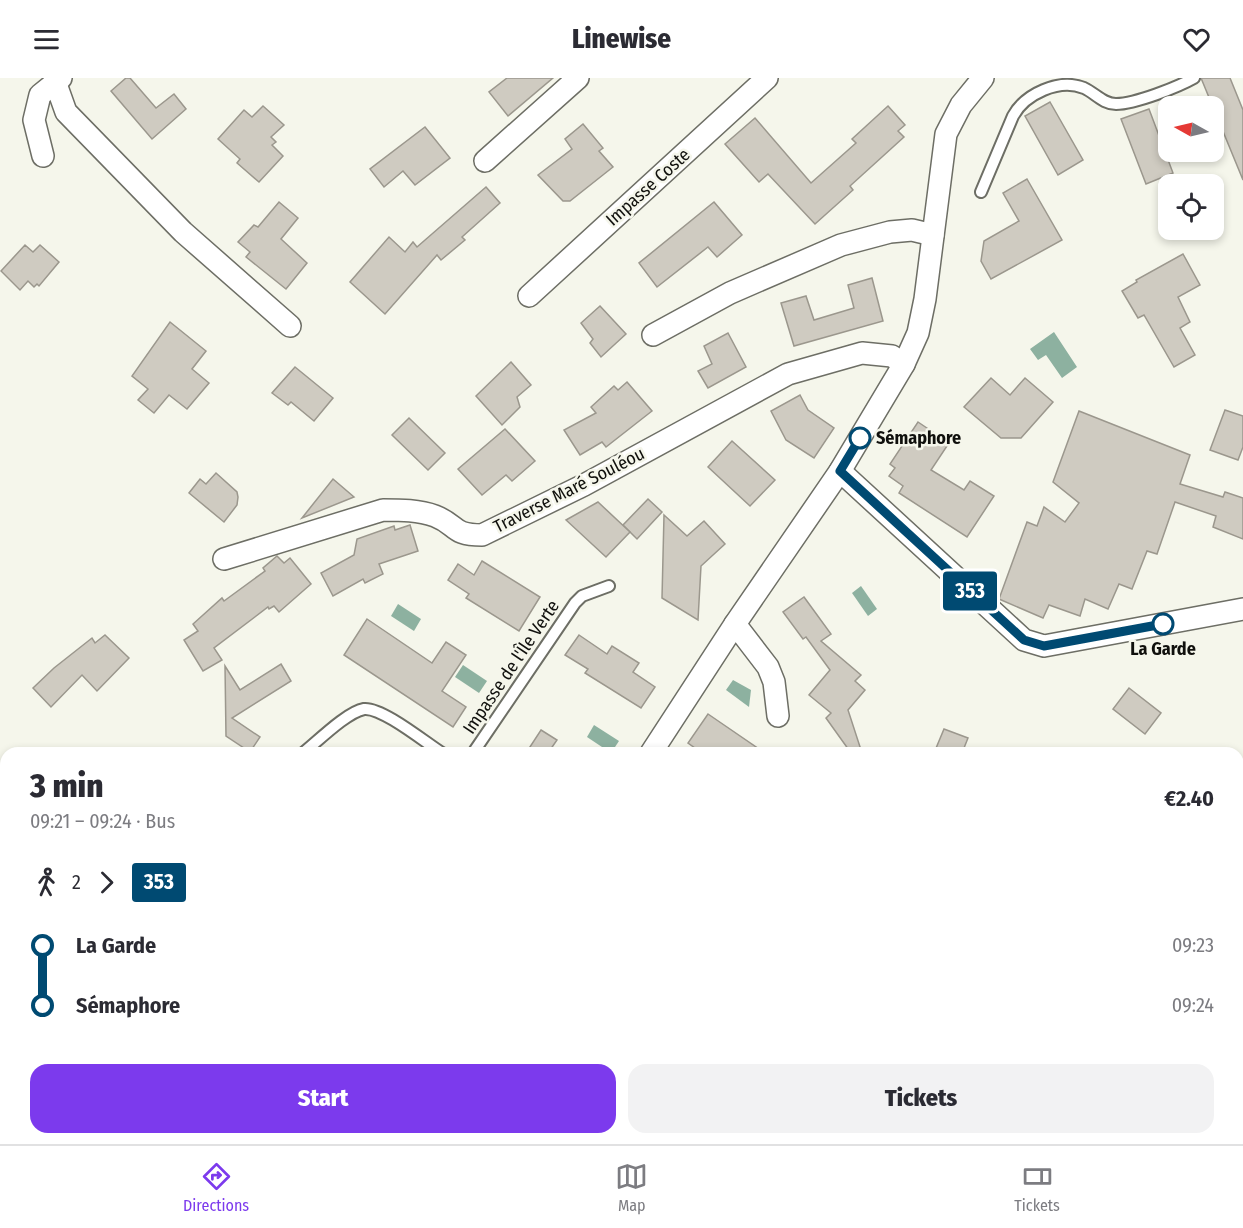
<!DOCTYPE html>
<html lang="en">
<head>
<meta charset="utf-8">
<style>
	:root { --surface:#fff; --page:#f2f2f3; --text:#2b2b33; --muted:#7c7c81; --line:#e1e1e2; --accent:#7c3aed }
	body { margin:0; font-family:"Fira Sans Condensed",sans-serif; background:var(--page); color:var(--text); height:100vh; display:flex; flex-direction:column; font-size:22px; white-space:nowrap }
	* { box-sizing:border-box; margin:0 }
	p { font-size:20px; color:var(--muted) }
	.icon { flex:none; width:33px; height:33px; fill:none; stroke:currentColor; stroke-width:2; stroke-linecap:round; stroke-linejoin:round }
	.map { position:relative; flex:1; overflow:hidden }
	.drawer { position:absolute; left:0px; top:669px; width:1244px; height:398px; display:flex; flex-direction:column; background:var(--surface); border-radius:18px 18px 0 0; box-shadow:0 3px 9px #0003 }
	.drawer>* { flex:none }
	.badge { padding:0 12px; border-radius:4px; font-size:21px; line-height:39px }
	.needle { width:39px; rotate:278deg }
	.tools { position:absolute; left:1158px; top:18px; display:grid; gap:12px }
	.tools a { display:grid; place-items:center; width:66px; height:66px; border-radius:12px; background:var(--surface); box-shadow:0 3px 9px #0003; font-size:30px }
	.map>.badge { position:absolute; translate:-50% -50%; box-shadow:0 0 0 3px #fff }
	.legs { display:flex; align-items:center; gap:9px; height:66px; padding:0 30px; font-size:20px }
	.legs p { margin-inline-start:auto }
	.overview { display:flex; align-items:center; justify-content:space-between; height:102px; padding:0 30px }
	h1 { font-size:33px; font-weight:800; line-height:45px }
	.cta { display:flex; gap:12px; margin-top:auto; padding:12px 30px }
	.cta a { flex:1; height:69px; border-radius:18px; background:var(--accent); color:#fff; font-size:24px; font-weight:800; line-height:69px; text-align:center }
	.cta a+a { background:var(--page); color:var(--text) }
	ul { padding:0 30px; list-style:none }
	li { display:flex; align-items:center; gap:21px; height:60px; font-size:22px }
	li i { display:grid; place-items:center; width:9px; height:100%; margin:0 8px; background:currentColor }
	li i::after { content:''; width:15px; height:15px; margin:-8px; border:4px solid; border-radius:50%; background:var(--surface) }
	li p { margin-inline-start:auto }
	li:first-child i { background:linear-gradient(#0000 50%,currentColor 0) }
	li:last-child i { background:linear-gradient(currentColor 50%,#0000 0) }
	header { display:flex; justify-content:space-between; align-items:center; height:78px; padding:0 30px; background:var(--surface); font-size:27px; font-weight:800 }
	.menu { display:flex; justify-content:space-around; align-items:center; height:84px; border-top:2px solid var(--line); background:var(--surface); font-size:16px; color:var(--muted) }
	.menu a { display:grid; justify-items:center; gap:3px }
	.menu .current { color:var(--accent) }
	.map>svg:first-child { display:block }
</style>
</head>
<body>
<header><svg class="icon" aria-label="menu" viewBox="0 0 24 24"><path d="M4 6h16M4 12h16M4 18h16"/></svg>Linewise<svg class="icon" aria-label="heart" viewBox="0 0 24 24"><path d="M12 20l-8-8c-3-5 5-10 8-4 3-6 11-1 8 4z"/></svg></header>
<div class="map">
<svg width="1243" height="1066" viewBox="0 0 1243 1066">
	<rect width="100%" height="100%" fill="#f5f6eb"/>
	<!-- green -->
	<g fill="#ebcfb8">
		<path d="M0,871L6,873V1060H333L338,1066H0Z"/>
		<path d="M1238,1051L1243,1055V1066H447L448,1060H1117L1120,1063L1238,1060Z"/>
	</g>
	<!-- water -->
	<g fill="#8db1a0">
		<path d="M1054,254L1077,289L1062,300L1046,277L1038,282L1030,271Z"/>
		<path d="M861,508L877,531L868,538L852,515Z"/>
		<path d="M398,526L421,541L414,553L391,538Z"/>
		<path d="M463,587L487,603L479,615L455,599Z"/>
		<path d="M733,602L751,612L749,629L726,612Z"/>
		<path d="M594,647L619,663L611,675L587,659Z"/>
	</g>
	<!-- building -->
	<g fill="#cfcbc1" stroke="#9b978d" stroke-width="1.5">
		<path d="M126,0H130L156,30L174,16L186,31L152,61L111,13Z"/>
		<path d="M507,0H553L508,38L489,14Z"/>
		<path d="M1201,0H1230L1243,32V102Z"/>
		<path d="M1050,24L1083,82L1058,97L1025,38Z"/>
		<path d="M263,28L284,47L271,59L276,64L272,67L283,78L259,104L237,85L240,81L218,61L244,32L252,39Z"/>
		<path d="M888,28L905,47L898,53L904,59L850,108L853,112L815,146L768,96L759,104L725,66L755,40L811,105L856,65L852,61Z"/>
		<path d="M1149,31L1173,95L1146,106L1121,41Z"/>
		<path d="M583,46L603,70L599,73L613,89L570,123H563L538,97L572,71L565,61Z"/>
		<path d="M425,49L450,80L415,107L403,93L384,109L370,91Z"/>
		<path d="M1027,101L1062,162L991,201L981,183L984,163L1019,143L1003,115Z"/>
		<path d="M486,109L500,125L462,159L465,162L441,182L437,177L385,236L350,204L389,159L405,174L413,164L417,169Z"/>
		<path d="M279,124L298,140L281,161L307,185L286,211L246,179L250,174L238,164L254,147L258,149Z"/>
		<path d="M714,124L742,157L717,179L708,169L657,209L639,185Z"/>
		<path d="M25,167L33,174L40,167L59,184L39,208L37,206L34,209L28,203L20,212L1,193Z"/>
		<path d="M1183,176L1200,207L1178,219L1190,244L1180,250L1195,277L1174,289L1144,237L1138,240L1122,213L1137,204L1136,202Z"/>
		<path d="M872,200L883,243L794,268L781,225L806,218L814,242L854,230L848,207Z"/>
		<path d="M600,228L626,256L601,279L590,265L593,261L581,245Z"/>
		<path d="M170,244L206,273L192,291L209,305L187,331L169,317L154,335L138,322L148,311L132,298Z"/>
		<path d="M728,255L746,289L708,310L698,293L712,286L704,268Z"/>
		<path d="M511,284L531,307L517,319L520,329L502,347L476,318Z"/>
		<path d="M295,289L333,320L314,343L291,324L288,327L272,315Z"/>
		<path d="M991,300L1010,317L1025,300L1053,324L1021,360H1001L964,329Z"/>
		<path d="M627,304L652,333L606,369L602,364L580,377L564,352L596,335L591,329L614,308L618,312Z"/>
		<path d="M800,317L808,332L834,350L814,380L786,362L771,333Z"/>
		<path d="M1225,332L1243,338V369L1238,382L1210,372Z"/>
		<path d="M1079,333L1190,377L1180,406L1223,419L1225,414L1243,420V461L1213,449L1216,438L1175,424L1157,476L1147,473L1132,511L1119,506L1108,531L1085,521L1080,538L1049,527L1043,540L999,521L1027,444L1037,448L1044,429L1065,444L1079,425L1053,404Z"/>
		<path d="M409,340L445,375L428,392L392,357Z"/>
		<path d="M918,344L949,365L931,392L964,412L970,403L994,418L967,459L899,415L903,408L889,398L895,390L890,386Z"/>
		<path d="M505,351L535,383L512,403L506,397L482,417L458,391Z"/>
		<path d="M732,363L775,402L750,428L708,389Z"/>
		<path d="M216,395L237,414L238,419L237,427L224,444L189,415L200,401L206,406Z"/>
		<path d="M333,401L354,419L302,440Z"/>
		<path d="M648,421L662,434L637,461L623,447Z"/>
		<path d="M598,424L630,454L606,479L566,442Z"/>
		<path d="M664,437L687,458L704,443L725,466L701,488L698,542L662,520Z"/>
		<path d="M410,447L418,473L379,486L383,496L365,505L363,501L333,518L321,495L354,477L357,461L394,448L395,452Z"/>
		<path d="M277,478L284,485L290,480L311,506L279,534L274,528L269,531L268,529L214,570L222,582L203,593L184,562L198,553L193,546L222,520L224,523L265,493L263,490Z"/>
		<path d="M482,483L540,519L519,553L466,520L469,516L448,502L458,486L474,497Z"/>
		<path d="M804,519L831,556L821,563L861,597L855,603L865,612L848,632L862,675H851L826,640L831,635L809,617L830,592L806,559L803,561L783,534Z"/>
		<path d="M367,541L432,585L446,564L466,577L442,613L466,629L453,649L344,577Z"/>
		<path d="M105,557L129,580L97,613L82,597L51,629L33,610L54,590L92,560L95,565Z"/>
		<path d="M579,557L607,576L612,568L639,585L633,594L655,609L641,630L585,595L588,591L565,577Z"/>
		<path d="M281,586L291,603L232,640L260,659L250,674L226,658L225,588L240,612Z"/>
		<path d="M1129,610L1161,635L1145,656L1113,631Z"/>
		<path d="M708,636L765,675H702L688,665Z"/>
		<path d="M944,651L968,660L962,675H934Z"/>
		<path d="M541,652L557,662L548,675H526Z"/>
	</g>
	<g fill="none" stroke-linecap="round" stroke-linejoin="round">
		<!-- service casing -->
		<g stroke="#6d6e65" stroke-width="14">
			<g id="service">
				<path d="M981,114L1013,38C1025,16 1059,0 1084,10C1095,15 1103,26 1116,26C1135,26 1178,9 1194,0"/>
				<path d="M303,675C318,663 347,634 364,631C382,629 426,665 442,675"/>
				<path d="M473,675L575,525L582,518L609,508"/>
			</g>
		</g>
		<!-- minor casing -->
		<g stroke="#6d6e65" stroke-width="24">
			<g id="minor">
				<path d="M56,6L66,34L183,154L290,248"/>
				<path d="M43,78L34,42L40,17L61,0"/>
				<path d="M485,83L578,0"/>
				<path d="M529,218L767,0"/>
				<path d="M653,257L730,215L841,167L890,154L912,152L933,157"/>
				<path d="M840,393L1024,562L1044,568L1243,531"/>
				<path d="M224,481L383,432C401,432 419,432 435,438C458,447 451,457 482,457L584,407L788,296L862,275L892,278L904,286"/>
				<path d="M735,546L768,589L774,604L778,638"/>
				<path d="M651,675L735,546L840,393L904,286L918,255L925,221L946,56L961,27L983,0"/>
				<path d="M441,1066L442,1060"/>
			</g>
		</g>
		<!-- service -->
		<use href="#service" stroke="#fff" stroke-width="10"/>
		<!-- minor -->
		<use href="#minor" stroke="#fff" stroke-width="21"/>
	</g>
	<g fill="none" stroke-linecap="round" stroke-linejoin="round">
		<!-- line-1 casing -->
		<g stroke="#fff" stroke-width="14">
			<path id="line-1" d="M860,360L840,393L1024,562L1044,568L1163,546"/>
		</g>
		<!-- line-1 -->
		<use href="#line-1" stroke="#004a72" stroke-width="9"/>
	</g>
	<!-- markers -->
	<g fill="#fff" stroke="#004a72" stroke-width="3">
		<circle cx="860" cy="360" r="10"/>
		<circle cx="1163" cy="546" r="10"/>
	</g>
	<g text-anchor="middle" dominant-baseline="central" stroke-width="5" stroke-linejoin="round" paint-order="stroke">
		<!-- street labels -->
		<g font-size="18" fill="#10100d" stroke="#f5f6eb">
			<text transform="translate(648 109) rotate(-42)">Impasse Coste</text>
			<text transform="translate(569 412) rotate(-27)">Traverse Maré Souléou</text>
			<text transform="translate(511 589) rotate(-56)">Impasse de l'Île Verte</text>
		</g>
		<!-- stop labels -->
		<g font-size="18" font-weight="bold" fill="#10100d" stroke="#f5f6eb" text-anchor="start">
			<text x="876" y="360">Sémaphore</text>
			<text x="1163" y="571" text-anchor="middle">La Garde</text>
		</g>
	</g>
</svg>
<div class="tools">
<a><svg class="needle" viewBox="-14 -14 28 28"><path d="M0-13l5 13h-10z" fill="#e53935"/><path d="M0 13l5-13h-10z" fill="#7c7c81"/></svg></a>
<a><svg class="icon" aria-label="locate" viewBox="0 0 24 24"><circle cx="12" cy="12" r="6"/><path d="M12 2v4M12 18v4M2 12h4M18 12h4"/></svg></a>
</div>
<b class="badge" style="left:970px;top:513px;background:#004a72;color:#fff">353</b>
<section class="drawer">
<div class="overview"><div><h1>3 min</h1><p>09:21 – 09:24 · Bus</p></div><b>€2.40</b></div>
<div class="legs"><svg class="icon" aria-label="walk" viewBox="0 0 24 24"><circle cx="13" cy="4" r="2"/><path d="M13 8l-2 6 4 7M11 14l-3 7M7 12l3-4h3l4 4"/></svg>2<svg class="icon" aria-label="forward" viewBox="0 0 24 24"><path d="M9 5l7 7-7 7"/></svg><b class="badge" style="background:#004a72;color:#fff">353</b></div>
<ul>
<li><i style="color:#004a72"></i><b>La Garde</b><p>09:23</p></li>
<li><i style="color:#004a72"></i><b>Sémaphore</b><p>09:24</p></li>
</ul>
<div class="cta"><a>Start</a><a>Tickets</a></div>
</section>
</div>
<nav class="menu">
<a class="current"><svg class="icon" aria-label="directions" viewBox="0 0 24 24"><path d="M12 3l9 9-9 9-9-9zM9 14v-3h6M13 9l2 2-2 2"/></svg>Directions</a>
<a><svg class="icon" aria-label="map" viewBox="0 0 24 24"><path d="M3 6l6-2 6 2 6-2v14l-6 2-6-2-6 2zM9 4v14M15 6v14"/></svg>Map</a>
<a><svg class="icon" aria-label="tickets" viewBox="0 0 24 24"><path d="M3 7h18v10H3zM15 7v10"/></svg>Tickets</a>
</nav>
</body>
</html>
